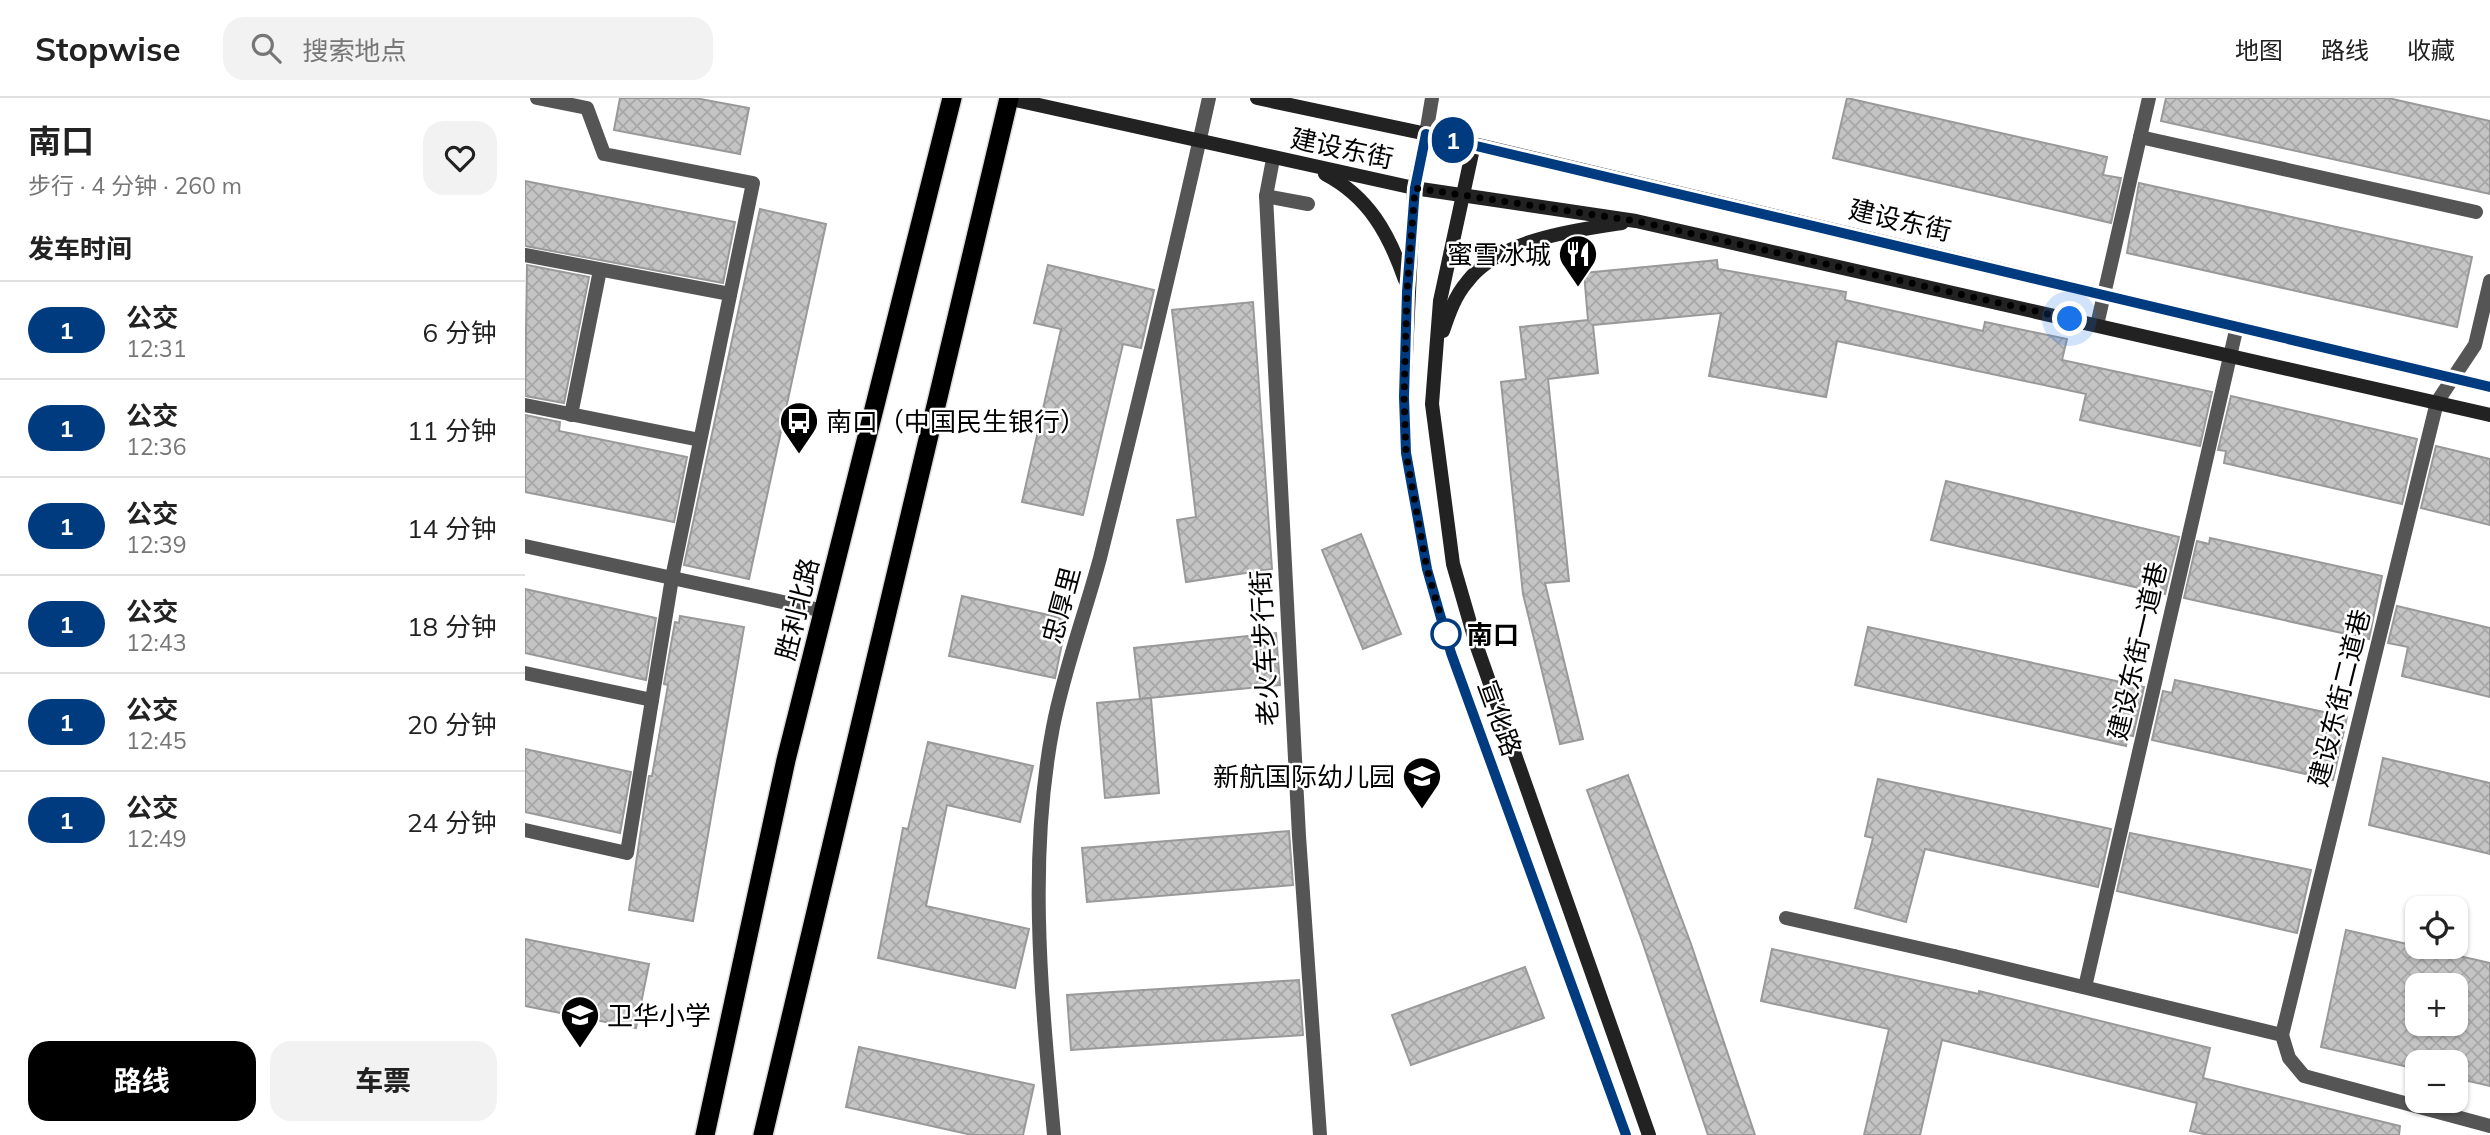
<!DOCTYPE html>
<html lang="zh">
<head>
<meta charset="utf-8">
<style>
	:root { --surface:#fff; --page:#f2f2f2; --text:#222; --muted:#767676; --line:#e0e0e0; --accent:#000 }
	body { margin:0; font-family:Mulish,"Noto Sans SC",sans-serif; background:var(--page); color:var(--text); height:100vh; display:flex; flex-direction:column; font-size:26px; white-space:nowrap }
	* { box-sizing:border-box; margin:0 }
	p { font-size:23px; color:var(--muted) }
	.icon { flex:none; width:38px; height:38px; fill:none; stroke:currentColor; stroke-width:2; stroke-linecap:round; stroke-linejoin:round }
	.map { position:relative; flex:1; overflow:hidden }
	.drawer { display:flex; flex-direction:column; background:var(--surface); width:525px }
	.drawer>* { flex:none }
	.badge { padding:0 14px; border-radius:23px; font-size:24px; line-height:46px }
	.tools { position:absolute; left:1880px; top:798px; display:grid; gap:14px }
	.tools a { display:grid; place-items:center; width:63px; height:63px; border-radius:14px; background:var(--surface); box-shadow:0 2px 5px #0004; font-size:35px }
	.you { position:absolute; width:35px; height:35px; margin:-18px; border:5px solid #fff; border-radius:50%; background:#1a73e8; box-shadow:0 0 0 10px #1a73e833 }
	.map>.badge { position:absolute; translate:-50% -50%; box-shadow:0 0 0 4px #fff }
	h2 { padding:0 28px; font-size:26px; line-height:63px }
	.round { display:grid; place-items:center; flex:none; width:74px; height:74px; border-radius:21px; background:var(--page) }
	.head { display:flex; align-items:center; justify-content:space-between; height:119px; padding:0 28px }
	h1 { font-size:33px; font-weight:700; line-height:52px }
	.primary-button { display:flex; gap:14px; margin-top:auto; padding:14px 28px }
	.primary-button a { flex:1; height:80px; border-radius:21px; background:var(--accent); color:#fff; font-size:28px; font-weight:700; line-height:80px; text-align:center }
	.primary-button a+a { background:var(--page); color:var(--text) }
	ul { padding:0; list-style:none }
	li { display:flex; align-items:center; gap:21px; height:98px; padding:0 28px; border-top:2px solid var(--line) }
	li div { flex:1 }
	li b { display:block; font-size:26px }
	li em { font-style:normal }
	li .badge { min-width:77px; font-weight:700; text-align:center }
	header { display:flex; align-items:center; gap:42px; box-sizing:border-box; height:98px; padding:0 35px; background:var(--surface); border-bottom:2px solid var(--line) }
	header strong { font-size:33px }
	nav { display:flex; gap:38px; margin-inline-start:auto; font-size:24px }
	.search { width:490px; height:63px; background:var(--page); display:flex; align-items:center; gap:18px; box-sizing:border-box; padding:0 24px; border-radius:21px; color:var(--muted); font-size:26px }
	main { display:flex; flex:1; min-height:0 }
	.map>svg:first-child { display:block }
</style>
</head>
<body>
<header>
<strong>Stopwise</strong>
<div class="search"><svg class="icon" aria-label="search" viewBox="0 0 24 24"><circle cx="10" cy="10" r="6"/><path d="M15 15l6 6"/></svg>搜索地点</div>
<nav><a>地图</a><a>路线</a><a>收藏</a></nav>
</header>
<main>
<section class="drawer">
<div class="head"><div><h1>南口</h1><p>步行 · 4 分钟 · 260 m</p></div><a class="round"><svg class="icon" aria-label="heart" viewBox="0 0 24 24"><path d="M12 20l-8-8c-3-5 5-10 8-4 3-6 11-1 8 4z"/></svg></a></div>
<h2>发车时间</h2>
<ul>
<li><span class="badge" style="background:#003b80;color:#fff">1</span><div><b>公交</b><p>12:31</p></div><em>6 分钟</em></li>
<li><span class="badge" style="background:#003b80;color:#fff">1</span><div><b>公交</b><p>12:36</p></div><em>11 分钟</em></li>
<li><span class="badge" style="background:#003b80;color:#fff">1</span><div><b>公交</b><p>12:39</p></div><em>14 分钟</em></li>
<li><span class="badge" style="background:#003b80;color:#fff">1</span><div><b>公交</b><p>12:43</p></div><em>18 分钟</em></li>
<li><span class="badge" style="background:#003b80;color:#fff">1</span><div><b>公交</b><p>12:45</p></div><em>20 分钟</em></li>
<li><span class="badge" style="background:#003b80;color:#fff">1</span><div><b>公交</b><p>12:49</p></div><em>24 分钟</em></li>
</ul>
<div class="primary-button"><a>路线</a><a>车票</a></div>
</section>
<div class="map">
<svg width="1965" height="1037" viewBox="0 0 1965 1037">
	<defs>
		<pattern id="building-cross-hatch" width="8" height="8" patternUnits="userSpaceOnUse" patternTransform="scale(1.75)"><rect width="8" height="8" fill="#c4c4c4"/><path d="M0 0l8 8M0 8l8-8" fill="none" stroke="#a7a7a7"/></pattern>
	</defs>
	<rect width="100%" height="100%" fill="#fff"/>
	<!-- building -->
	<g fill="url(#building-cross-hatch)" stroke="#999" stroke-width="2" fill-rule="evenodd">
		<path d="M95,0H170L224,10L215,56L89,32Z"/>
		<path d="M1322,0L1582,59L1578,77L1596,80L1586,125L1308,60Z"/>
		<path d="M1641,0H1863L1965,23V96L1636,23Z"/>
		<path d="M0,83L210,124L198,185L0,148Z"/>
		<path d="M1614,85L1947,159L1932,229L1602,155Z"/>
		<path d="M235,111L301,126L224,481L159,467Z"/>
		<path d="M1192,162L1193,171L1321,194L1320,202L1458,233L1460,224L1542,241L1537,262L1687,294L1675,348L1555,322L1561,296L1312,243L1301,299L1184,278L1196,215L1068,227L1073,275L1023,281L1044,483L1020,485L1058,641L1035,646L998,496L976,284L1001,281L995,229L1063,222L1059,175Z"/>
		<path d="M2,167L64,179L39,305L0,298Z"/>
		<path d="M523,167L629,192L616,250L598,246L558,417L497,404L536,231L509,225Z"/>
		<path d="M728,204L747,471L661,484L652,422L671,419L647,212Z"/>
		<path d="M1706,298L1892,341L1877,406L1699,365L1701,353L1693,352Z"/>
		<path d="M0,317L35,324L34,333L162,359L149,424L0,394Z"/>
		<path d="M1911,348L1965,361V427L1896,410Z"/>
		<path d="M1421,383L1654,439L1640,496L1406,442Z"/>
		<path d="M836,436L876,536L838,551L797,452Z"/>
		<path d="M1685,440L1857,478L1844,541L1659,500L1672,443L1684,446Z"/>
		<path d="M0,491L131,520L121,582L0,555Z"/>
		<path d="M437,498L542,521L530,580L424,558Z"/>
		<path d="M1872,508L1965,530V599L1877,578L1883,549L1863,545Z"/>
		<path d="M155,518L219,529L168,823L104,812L124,678H127L143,587L139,586L150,524L154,525Z"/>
		<path d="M1343,529L1619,589L1608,638L1603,637L1601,648L1330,587Z"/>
		<path d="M751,535L755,587L615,601L609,550Z"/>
		<path d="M1650,582L1822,619L1808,682L1627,642L1638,593L1647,595Z"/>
		<path d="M626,600L634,695L580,700L572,605Z"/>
		<path d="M403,644L508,668L495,724L422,707L401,808L504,831L490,890L353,860L378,730L383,731Z"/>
		<path d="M0,651L106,674L95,735L0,714Z"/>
		<path d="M1858,660L1965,685V756L1844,727Z"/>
		<path d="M1103,677L1166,846L1230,1037H1183L1116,840L1062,692Z"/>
		<path d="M1353,681L1586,731L1573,789L1400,751L1381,824L1330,810L1348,740L1340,738Z"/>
		<path d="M764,733L768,787L562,804L557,750Z"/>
		<path d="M1605,735L1786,772L1772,835L1592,793Z"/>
		<path d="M1821,832L1965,865V988L1930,980V964H1892V971L1796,949ZM1892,887H1930V926H1892Z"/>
		<path d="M0,841L124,866L111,930L0,908Z"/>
		<path d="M1247,851L1454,896V893L1685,950L1678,980L1875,1028L1874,1037H1683L1665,1033L1672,1005L1417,942L1395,1037H1339L1364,931L1236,903Z"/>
		<path d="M1000,869L1019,920L886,967L867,917Z"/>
		<path d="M774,882L778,937L546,952L542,897Z"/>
		<path d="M334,949L509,987L498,1037H447L321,1009Z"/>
	</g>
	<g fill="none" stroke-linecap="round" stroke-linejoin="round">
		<!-- trunk casing -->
		<g stroke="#dbdbdb" stroke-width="22">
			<g id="trunk">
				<path d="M180,1037L261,662L427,0"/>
				<path d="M238,1037L484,0"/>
			</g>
		</g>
		<!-- service -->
		<path stroke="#555" stroke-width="14" d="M1429,858L1757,937L1764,960L1779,978L1965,1028"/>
		<!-- pedestrian -->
		<g stroke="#555" stroke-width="14">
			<path d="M748,61L741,98L774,738L795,1037"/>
			<path d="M741,98L783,106"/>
		</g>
		<!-- minor -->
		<g stroke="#555" stroke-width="14">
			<path d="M901,36L907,0"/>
			<path d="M1615,39L1951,114"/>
			<path d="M0,157L205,196"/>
			<path d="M1572,227L1624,0"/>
			<path d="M0,307L175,342"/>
			<path d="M46,317L75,172"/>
			<path d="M0,448L299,513"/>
			<path d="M0,575L127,602"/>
			<path d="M0,732L102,755L147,480L228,85L79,56L62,10L12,0"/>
			<path d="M1261,820L1429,858"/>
			<path d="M1560,889L1712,228"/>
			<path d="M1757,937L1912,304L1950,247L1965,183"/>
			<path d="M529,1037C517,902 502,764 528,629C539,572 560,516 575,460C613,307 650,154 684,0"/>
		</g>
		<!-- secondary -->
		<g stroke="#222" stroke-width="14">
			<path d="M482,0L889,90L1111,123L1965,317"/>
			<path d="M732,0L949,46L1965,289"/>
			<path d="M901,36L889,90L879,299L881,355L902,471L926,555L1101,1037"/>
			<path d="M949,46L915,203L907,306L928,466L952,549L1124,1037"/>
			<path d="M800,76C844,99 864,136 880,182"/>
			<path d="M918,233C924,215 930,198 942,184C973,142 1049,132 1097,125"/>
		</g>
		<!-- trunk -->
		<use href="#trunk" stroke="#000" stroke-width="19"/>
	</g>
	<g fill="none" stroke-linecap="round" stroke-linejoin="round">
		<!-- line casing -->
		<g stroke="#fff" stroke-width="16">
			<path id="line" d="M1101,1037L926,555L902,471L881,355L879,299L882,194L890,90L901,36L1965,289"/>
		</g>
		<!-- line -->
		<use href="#line" stroke="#003b80" stroke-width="10"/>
		<!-- walk -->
		<path stroke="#000" stroke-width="7" stroke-dasharray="0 12.6" d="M921,536L902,471L881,355L879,299L882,194L890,90L1111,123L1545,221"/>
	</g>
	<!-- icons -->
	<defs>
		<g id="restaurant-pin" transform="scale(2.0125)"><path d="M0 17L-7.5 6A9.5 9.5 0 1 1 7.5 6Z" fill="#000" stroke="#fff"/><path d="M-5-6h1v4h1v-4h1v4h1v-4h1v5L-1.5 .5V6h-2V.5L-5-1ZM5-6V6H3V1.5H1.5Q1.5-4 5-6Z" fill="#fff"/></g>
		<g id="bus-pin" transform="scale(2.0125)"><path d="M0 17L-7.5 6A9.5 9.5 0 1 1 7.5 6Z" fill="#000" stroke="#fff"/><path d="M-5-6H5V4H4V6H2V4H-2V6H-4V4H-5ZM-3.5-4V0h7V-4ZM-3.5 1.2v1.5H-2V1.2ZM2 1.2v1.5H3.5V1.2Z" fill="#fff"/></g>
		<g id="school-pin" transform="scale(2.0125)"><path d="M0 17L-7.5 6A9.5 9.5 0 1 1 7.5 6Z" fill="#000" stroke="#fff"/><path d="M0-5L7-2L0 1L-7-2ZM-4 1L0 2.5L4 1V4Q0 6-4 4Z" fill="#fff"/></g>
	</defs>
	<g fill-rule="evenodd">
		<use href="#restaurant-pin" x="1053" y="156"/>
		<use href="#bus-pin" x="274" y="323"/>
		<use href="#school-pin" x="897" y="678"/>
		<use href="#school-pin" x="55" y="917"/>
	</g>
	<!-- markers -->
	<circle fill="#fff" stroke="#003b80" stroke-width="3.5" cx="921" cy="536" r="14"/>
	<g text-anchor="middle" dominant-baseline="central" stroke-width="5" stroke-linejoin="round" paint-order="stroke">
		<!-- street labels -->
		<g font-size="26" fill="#000" stroke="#fff">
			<text transform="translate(817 50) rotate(12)">建设东街</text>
			<text transform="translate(1375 122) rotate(13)">建设东街</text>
			<text transform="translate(536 507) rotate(-75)">忠厚里</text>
			<text transform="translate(272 511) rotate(-76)">胜利北路</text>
			<text transform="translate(739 550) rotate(-93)">老火车步行街</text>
			<text transform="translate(1612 553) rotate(-77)">建设东街一道巷</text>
			<text transform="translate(1814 600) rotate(-76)">建设东街二道巷</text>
			<text transform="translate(975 620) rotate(70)">宣化路</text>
		</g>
		<!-- poi labels -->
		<g font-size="26" fill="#000" stroke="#fff" text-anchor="end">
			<text x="1026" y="156">蜜雪冰城</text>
			<text x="301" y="323" text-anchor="start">南口（中国民生银行）</text>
			<text x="870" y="678">新航国际幼儿园</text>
			<text x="82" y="917" text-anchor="start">卫华小学</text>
		</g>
		<!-- stop labels -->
		<g font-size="26" font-weight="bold" fill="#000" stroke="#fff" text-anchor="start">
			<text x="942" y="536">南口</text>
		</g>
	</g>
</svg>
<div class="tools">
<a><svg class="icon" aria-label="locate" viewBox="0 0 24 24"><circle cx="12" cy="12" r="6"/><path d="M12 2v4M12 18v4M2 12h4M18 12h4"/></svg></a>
<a>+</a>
<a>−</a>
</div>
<div class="you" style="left:1545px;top:221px"></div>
<b class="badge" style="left:928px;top:42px;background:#003b80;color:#fff">1</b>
</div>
</main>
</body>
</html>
